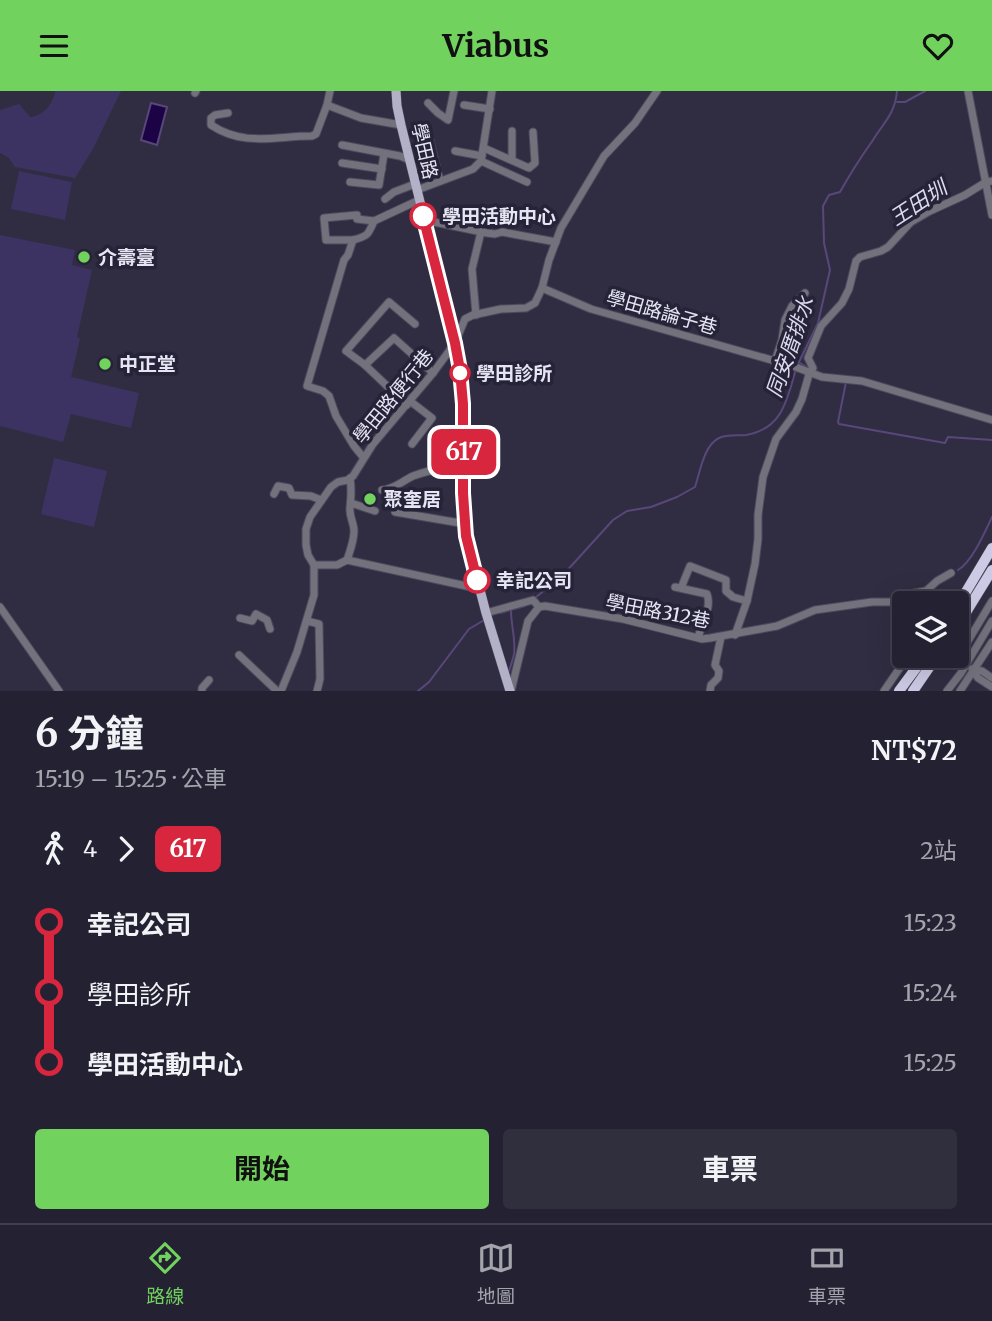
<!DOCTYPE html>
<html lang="zh-TW">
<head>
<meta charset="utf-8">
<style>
	:root { --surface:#242232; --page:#302f3e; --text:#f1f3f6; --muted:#a3a4ac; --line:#413f4d; --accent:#71d25e }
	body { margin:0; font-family:Merriweather,"Noto Sans TC",serif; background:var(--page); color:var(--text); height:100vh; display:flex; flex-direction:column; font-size:26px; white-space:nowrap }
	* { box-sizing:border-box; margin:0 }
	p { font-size:23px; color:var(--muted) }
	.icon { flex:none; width:38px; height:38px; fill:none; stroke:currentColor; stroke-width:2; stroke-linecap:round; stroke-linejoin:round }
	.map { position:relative; height:600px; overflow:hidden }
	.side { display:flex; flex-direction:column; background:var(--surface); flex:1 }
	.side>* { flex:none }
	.badge { padding:0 14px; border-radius:10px; font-size:24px; line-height:46px }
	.buttons { position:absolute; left:892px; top:500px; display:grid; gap:14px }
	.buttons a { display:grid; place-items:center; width:77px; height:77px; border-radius:7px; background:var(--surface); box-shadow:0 7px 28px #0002,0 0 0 2px var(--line); font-size:35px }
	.map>.badge { position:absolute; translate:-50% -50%; box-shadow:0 0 0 4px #fff }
	.legs { display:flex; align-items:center; gap:10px; height:77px; padding:0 35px; font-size:23px }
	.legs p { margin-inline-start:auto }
	.overview { display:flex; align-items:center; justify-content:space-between; height:119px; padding:0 35px }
	h1 { font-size:38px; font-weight:700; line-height:52px }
	.cta { display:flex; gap:14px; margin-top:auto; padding:14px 35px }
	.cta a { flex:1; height:80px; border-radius:7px; background:var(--accent); color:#111; font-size:28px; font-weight:700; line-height:80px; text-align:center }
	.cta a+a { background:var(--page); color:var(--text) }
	ul { padding:0 35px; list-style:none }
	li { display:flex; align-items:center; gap:24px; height:70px; font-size:26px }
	li i { display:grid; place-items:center; width:10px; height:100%; margin:0 9px; background:currentColor }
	li i::after { content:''; width:18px; height:18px; margin:-9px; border:5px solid; border-radius:50%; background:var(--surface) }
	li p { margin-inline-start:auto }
	li:first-child i { background:linear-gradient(#0000 50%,currentColor 0) }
	li:last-child i { background:linear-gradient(currentColor 50%,#0000 0) }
	header { display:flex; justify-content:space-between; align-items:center; height:91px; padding:0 35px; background:var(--accent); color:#111; font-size:32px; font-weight:700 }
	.dock { display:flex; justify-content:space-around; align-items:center; height:98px; border-top:2px solid var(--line); background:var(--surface); font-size:19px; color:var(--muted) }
	.dock a { display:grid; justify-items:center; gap:4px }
	.dock .current { color:var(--accent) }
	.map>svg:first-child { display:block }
</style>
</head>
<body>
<header><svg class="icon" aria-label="menu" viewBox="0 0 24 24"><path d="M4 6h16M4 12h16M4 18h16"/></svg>Viabus<svg class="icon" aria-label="heart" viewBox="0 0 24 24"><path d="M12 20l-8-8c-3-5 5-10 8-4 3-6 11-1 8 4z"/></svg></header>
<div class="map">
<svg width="992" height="600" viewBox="0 0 992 600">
	<rect width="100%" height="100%" fill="#302d42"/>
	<!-- green -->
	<g fill="#3c3362">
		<path d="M55,0H121L93,58L75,87L15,76L9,67L0,62V19L19,13L30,26C43,25 54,12 55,0Z"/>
		<path d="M19,80L72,91L65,129L11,118Z"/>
		<path d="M0,144L75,159L72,174L92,179L77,246L80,248L71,286L139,302L131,337L71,323L63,351L0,335Z"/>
		<path d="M54,367L107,380L94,436L41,423Z"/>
	</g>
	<!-- water -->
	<path fill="#1c0346" stroke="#59477a" stroke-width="2" d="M151,12L167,16L157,54L141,49Z"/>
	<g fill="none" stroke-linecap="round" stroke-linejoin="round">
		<!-- stream -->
		<g stroke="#59477a" stroke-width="2">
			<path d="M897,11H905L925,0"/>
			<path d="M800,272L810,278"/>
			<path d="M798,273L818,232L830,179L824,152L823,115L829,104L840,101C850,83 861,66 873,49C884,31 895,23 897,0"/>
			<path d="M846,291L838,331L839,333L945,352L948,346L992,349"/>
			<path d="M958,479C972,471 985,441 992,426"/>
			<path d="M535,507L563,484L613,429L627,420L651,416L677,406L695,396C700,381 704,354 719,347C727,343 738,345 746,344C783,338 787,308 796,278"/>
			<path d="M500,522L525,515"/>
			<path d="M509,580C511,574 513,568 514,563C516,549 511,534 511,520"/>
			<path d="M418,600L429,591L469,538L486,528"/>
		</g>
		<!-- minor casing -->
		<g stroke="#4d4a5e" stroke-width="9">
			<g id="minor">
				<path d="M968,0L992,124"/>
				<path d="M195,2L196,0"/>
				<path d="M428,12L438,22L448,29L454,0"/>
				<path d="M327,14L361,27L401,34"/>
				<path d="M464,14L490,18"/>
				<path d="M228,22L215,24L211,27V34C244,56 275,45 312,45L316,43L327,14L330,0"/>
				<path d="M427,38L440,90"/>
				<path d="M512,40V69"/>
				<path d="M342,54L400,65L410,69"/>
				<path d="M484,57L529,77L535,72L533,41"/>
				<path d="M455,60L482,65"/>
				<path d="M481,70L527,91"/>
				<path d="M342,72L382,78"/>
				<path d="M350,91L379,94L384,63"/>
				<path d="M417,99L473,78L481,70L492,0"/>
				<path d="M385,108L394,101L415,93"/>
				<path d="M425,132L434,131L487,142L495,143L502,141L556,151"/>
				<path d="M353,149H326L324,127L357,124V128L374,130L419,109"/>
				<path d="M542,197L591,218L793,275L822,286L862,290L992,329"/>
				<path d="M476,224L472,178L481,141"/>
				<path d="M775,270L782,249L785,229L792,215L805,202"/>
				<path d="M365,274L394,247L433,282"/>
				<path d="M410,310L432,327L412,353"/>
				<path d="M407,314L365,274L346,260L389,211L415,233"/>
				<path d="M363,366L354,355L336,325L329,305L323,300L307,295L344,169L348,164L353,149C368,145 368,144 374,130"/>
				<path d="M382,399C395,398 402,390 413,385C429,379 447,376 464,372"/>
				<path d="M274,403L278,395L289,397L292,404L311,405L321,409"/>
				<path d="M351,412L375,420"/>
				<path d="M395,421L466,433"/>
				<path d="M347,469C350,460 354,450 354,440C354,432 349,425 350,417C351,405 352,399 350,387"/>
				<path d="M314,474H337L347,469L480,498"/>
				<path d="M675,496L707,503C712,516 702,534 698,546"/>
				<path d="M681,497L690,475L726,489V500L733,506L747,510L735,544"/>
				<path d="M926,500L937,490L951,482"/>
				<path d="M747,510L755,473L758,448V424L763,386L776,348L796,321L802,308L810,280L813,277L808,267L821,235L842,212L849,198L856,170L860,166L881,160L888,156L911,131L928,121L965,104L986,91L992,90"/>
				<path d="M0,516L59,600"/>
				<path d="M486,522L533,509L539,516"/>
				<path d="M240,527L252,530L256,523L267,529L270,538"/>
				<path d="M307,530L319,533L320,588L317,600"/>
				<path d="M962,560L992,510"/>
				<path d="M239,564L277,600"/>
				<path d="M972,578L978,587L992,596"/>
				<path d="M974,579L982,580L992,587"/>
				<path d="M202,600V597L209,589"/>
				<path d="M281,600L297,561L314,504V474L308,464L306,454V438L310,426L331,396L338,391L348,389L353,385L373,353L433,282L455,252L465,228L473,224L501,218L526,217L535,212L542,197L549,169L561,137L604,65L635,32L657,0"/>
				<path d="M511,600L528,530L539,516L545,515L623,528L702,548L710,547L777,535L815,519L872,511H891L914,502L926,500V513"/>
				<path d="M710,600L711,594L718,587L719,580L715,574L721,546"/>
				<path d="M884,600L908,565"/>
				<path d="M947,600L961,582L992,530"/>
				<path d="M960,600L992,551"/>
			</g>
		</g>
		<!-- major casing -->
		<g stroke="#4d4a5e" stroke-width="10">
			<path id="major" d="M396,0L397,15L401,34L455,252L460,279L463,313V402L466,445L486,522L510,600"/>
		</g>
		<!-- highway casing -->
		<g stroke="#4d4a5e" stroke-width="11">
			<g id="highway">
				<path d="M957,516L992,457"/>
				<path d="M957,536L992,479"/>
				<path d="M899,600L925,565"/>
				<path d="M913,600L937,565"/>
			</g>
		</g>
		<!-- minor -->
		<use href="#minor" stroke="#72717c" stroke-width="7"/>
		<!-- major -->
		<use href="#major" stroke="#b3b1c7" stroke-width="9"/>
		<!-- highway -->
		<use href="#highway" stroke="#cdcae5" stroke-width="10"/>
	</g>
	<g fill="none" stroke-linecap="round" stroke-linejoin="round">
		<!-- line-1 casing -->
		<g stroke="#fff" stroke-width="16">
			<path id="line-1" d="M423,125L455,252L460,279L463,313V402L466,445L477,489"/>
		</g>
		<!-- line-1 -->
		<use href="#line-1" stroke="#d7263d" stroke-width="10"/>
	</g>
	<!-- markers -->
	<g fill="#fff" stroke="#d7263d" stroke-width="3.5">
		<circle cx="423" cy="125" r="12"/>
		<circle cx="460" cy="282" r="9"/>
		<circle cx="477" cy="489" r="12"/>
	</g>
	<g fill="#71d25e" stroke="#262338" stroke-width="2.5">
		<circle cx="84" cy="166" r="7"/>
		<circle cx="105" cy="273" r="7"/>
		<circle cx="370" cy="408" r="7"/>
	</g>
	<g text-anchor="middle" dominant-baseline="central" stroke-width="7" stroke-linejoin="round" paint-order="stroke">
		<!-- street labels -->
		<g font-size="19" fill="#e6e5f3" stroke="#262338">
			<text transform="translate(425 60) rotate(77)">學田路</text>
			<text transform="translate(662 221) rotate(16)">學田路論子巷</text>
			<text transform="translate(393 305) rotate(-51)">學田路便行巷</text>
			<text transform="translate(658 520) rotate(11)">學田路312巷</text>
		</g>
		<!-- stop labels -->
		<g font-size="19" font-weight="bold" fill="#e6e5f3" stroke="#262338" text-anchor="start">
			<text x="442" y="125">學田活動中心</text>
			<text x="476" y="282">學田診所</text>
			<text x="496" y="489">幸記公司</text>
		</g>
		<!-- poi labels -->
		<g font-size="19" font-weight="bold" fill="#e6e5f3" stroke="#262338" text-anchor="start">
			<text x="98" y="166">介壽臺</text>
			<text x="119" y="273">中正堂</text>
			<text x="384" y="408">聚奎居</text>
		</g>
		<!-- water labels -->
		<g font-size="21" font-style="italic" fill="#dcdaef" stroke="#262338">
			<text transform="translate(918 112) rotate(-33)">王田圳</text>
			<text transform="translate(790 256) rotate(-71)">同安厝排水</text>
		</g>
	</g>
</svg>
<div class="buttons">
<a><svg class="icon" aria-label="layers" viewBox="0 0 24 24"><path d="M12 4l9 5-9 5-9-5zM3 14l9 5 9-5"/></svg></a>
</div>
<b class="badge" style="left:464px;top:361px;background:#d7263d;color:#fff">617</b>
</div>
<section class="side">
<div class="overview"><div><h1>6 分鐘</h1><p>15:19 – 15:25 · 公車</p></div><b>NT$72</b></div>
<div class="legs"><svg class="icon" aria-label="walk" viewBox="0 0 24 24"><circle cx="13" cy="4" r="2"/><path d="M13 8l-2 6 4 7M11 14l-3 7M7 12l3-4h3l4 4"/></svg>4<svg class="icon" aria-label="forward" viewBox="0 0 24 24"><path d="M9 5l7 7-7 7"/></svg><b class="badge" style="background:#d7263d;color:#fff">617</b><p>2站</p></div>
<ul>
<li><i style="color:#d7263d"></i><b>幸記公司</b><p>15:23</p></li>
<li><i style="color:#d7263d"></i><span>學田診所</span><p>15:24</p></li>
<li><i style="color:#d7263d"></i><b>學田活動中心</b><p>15:25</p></li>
</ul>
<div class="cta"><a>開始</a><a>車票</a></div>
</section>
<nav class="dock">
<a class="current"><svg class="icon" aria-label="directions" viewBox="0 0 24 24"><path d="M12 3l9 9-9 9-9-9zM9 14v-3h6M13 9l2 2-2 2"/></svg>路線</a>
<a><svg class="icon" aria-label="map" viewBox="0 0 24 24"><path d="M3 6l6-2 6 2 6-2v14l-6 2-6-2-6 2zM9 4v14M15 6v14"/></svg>地圖</a>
<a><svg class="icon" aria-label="tickets" viewBox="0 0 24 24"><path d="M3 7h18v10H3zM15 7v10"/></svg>車票</a>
</nav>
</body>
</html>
